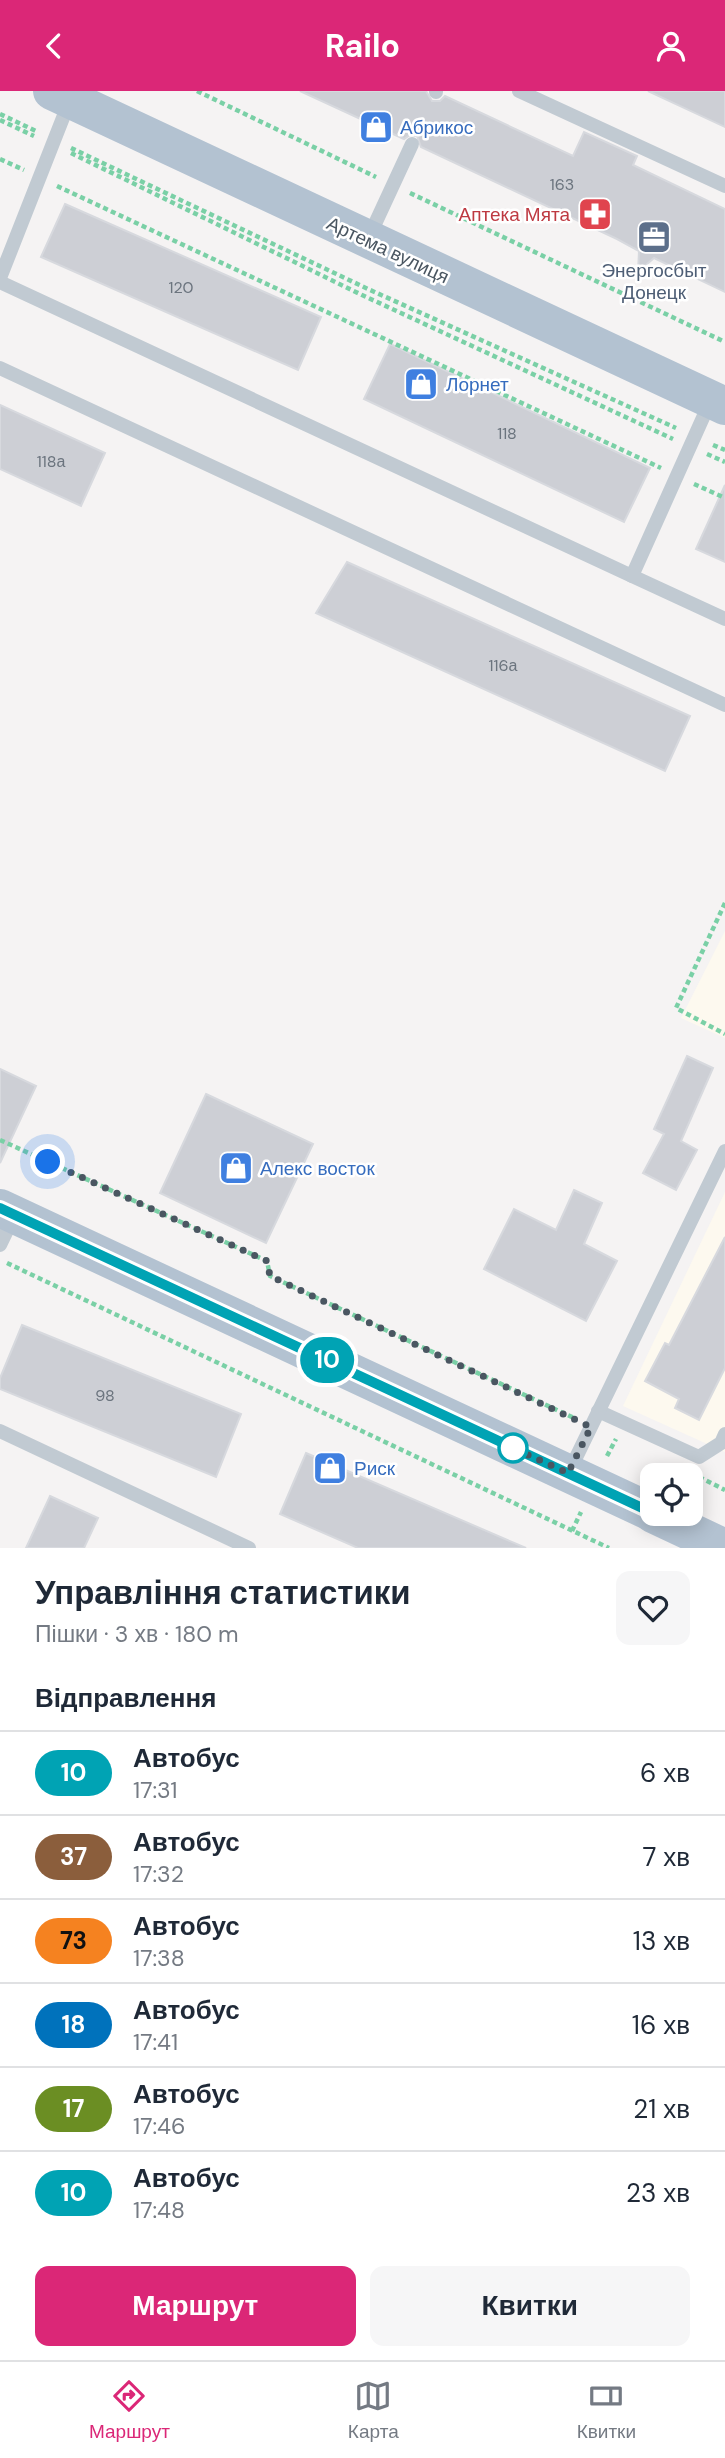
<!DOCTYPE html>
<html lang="uk">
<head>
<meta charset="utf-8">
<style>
	:root { --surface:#fff; --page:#f6f6f7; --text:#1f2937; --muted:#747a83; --line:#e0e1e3; --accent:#db2777 }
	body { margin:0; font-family:"DM Sans",sans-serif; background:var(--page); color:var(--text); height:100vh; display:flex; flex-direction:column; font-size:26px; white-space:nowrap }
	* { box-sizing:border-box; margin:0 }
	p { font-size:23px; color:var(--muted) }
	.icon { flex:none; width:38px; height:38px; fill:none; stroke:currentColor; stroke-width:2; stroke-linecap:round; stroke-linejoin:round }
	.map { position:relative; height:1457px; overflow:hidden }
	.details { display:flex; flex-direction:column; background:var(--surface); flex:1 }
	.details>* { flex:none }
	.badge { padding:0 14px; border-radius:23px; font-size:24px; line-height:46px }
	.tools { position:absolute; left:640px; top:1372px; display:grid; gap:14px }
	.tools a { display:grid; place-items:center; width:63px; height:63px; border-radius:14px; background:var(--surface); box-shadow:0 4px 18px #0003; font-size:35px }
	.you { position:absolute; width:35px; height:35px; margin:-18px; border:5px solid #fff; border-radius:50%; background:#1a73e8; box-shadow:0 0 0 10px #1a73e833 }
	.map>.badge { position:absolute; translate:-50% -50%; box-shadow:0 0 0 4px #fff }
	h2 { padding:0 35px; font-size:26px; line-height:63px }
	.round { display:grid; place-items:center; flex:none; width:74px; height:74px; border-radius:14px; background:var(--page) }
	.headline { display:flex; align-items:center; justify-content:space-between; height:119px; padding:0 35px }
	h1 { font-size:33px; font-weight:700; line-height:52px }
	.cta { display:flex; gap:14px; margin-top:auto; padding:14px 35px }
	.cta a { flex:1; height:80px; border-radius:14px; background:var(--accent); color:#fff; font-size:28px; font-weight:700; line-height:80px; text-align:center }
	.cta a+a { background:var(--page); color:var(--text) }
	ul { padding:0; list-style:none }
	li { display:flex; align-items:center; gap:21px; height:84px; padding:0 35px; border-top:2px solid var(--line) }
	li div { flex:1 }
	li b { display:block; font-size:26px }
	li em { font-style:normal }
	li .badge { min-width:77px; font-weight:700; text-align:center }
	header { display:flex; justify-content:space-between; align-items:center; height:91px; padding:0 35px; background:var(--accent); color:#fff; font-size:32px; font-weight:700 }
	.tab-bar { display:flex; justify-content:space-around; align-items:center; height:98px; border-top:2px solid var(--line); background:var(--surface); font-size:19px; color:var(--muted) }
	.tab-bar a { display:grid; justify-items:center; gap:4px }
	.tab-bar .on { color:var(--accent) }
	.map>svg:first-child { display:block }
</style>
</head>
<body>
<header><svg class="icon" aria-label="back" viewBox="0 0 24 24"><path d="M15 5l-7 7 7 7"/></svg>Railo<svg class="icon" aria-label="person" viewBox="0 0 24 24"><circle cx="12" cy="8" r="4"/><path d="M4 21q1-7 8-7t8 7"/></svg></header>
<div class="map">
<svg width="725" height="1457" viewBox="0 0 725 1457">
	<rect width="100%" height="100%" fill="#f5f3f3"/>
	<!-- commercial -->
	<g fill="#fdf9ef">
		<path d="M725,840V947L681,927Z"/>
		<path d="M725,1101V1361L623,1315Z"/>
	</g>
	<!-- building -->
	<g fill="#cdcfd5" stroke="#d7d9de" stroke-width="2">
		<path d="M300,0H426L432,10H440L445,5L573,65L584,41L637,65L633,74L725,118V201L654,167L638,181L639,160L617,148L421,56L417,45L410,44L404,48Z"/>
		<path d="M648,0H725V36Z"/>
		<path d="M65,113L321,226L298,279L41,166Z"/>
		<path d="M390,253L650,377L624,431L364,308Z"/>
		<path d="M0,314L105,362L81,415L0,378Z"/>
		<path d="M725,394V471L696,458Z"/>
		<path d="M347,471L690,625L665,680L316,522Z"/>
		<path d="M687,965L713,977L681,1050L697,1059L676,1099L643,1082L664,1043L654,1038Z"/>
		<path d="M0,978L36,995L0,1072Z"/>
		<path d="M206,1003L313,1053L266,1152L160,1102Z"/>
		<path d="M574,1099L602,1112L584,1153L617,1170L586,1230L484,1178L514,1118L556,1139Z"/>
		<path d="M725,1146V1277L699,1329L675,1317L679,1308L645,1290L665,1252L669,1254Z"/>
		<path d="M22,1234L241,1323L216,1386L0,1298V1287Z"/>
		<path d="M306,1362L526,1457H358L280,1423Z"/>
		<path d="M50,1405L98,1427L84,1457H26Z"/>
	</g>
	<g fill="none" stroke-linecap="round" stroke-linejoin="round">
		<!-- path -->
		<g stroke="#7ad0a6" stroke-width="4.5" stroke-dasharray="5 3.5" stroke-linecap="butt">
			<path d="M197,0L376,86"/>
			<path d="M0,23L38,41"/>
			<path d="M0,29L34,45"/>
			<path d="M71,57L368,198L676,337"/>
			<path d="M71,62L362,204L673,348"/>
			<path d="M0,68L24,79"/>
			<path d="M57,95L661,377"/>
			<path d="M410,102L725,251"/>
			<path d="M713,354L725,359"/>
			<path d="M707,363L725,371"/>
			<path d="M694,393L725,407"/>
			<path d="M725,812L676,917L725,943"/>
			<path d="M0,1049L267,1170L270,1185L574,1327"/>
			<path d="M7,1172L609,1457"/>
			<path d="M607,1365L616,1348"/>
			<path d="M699,1386L725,1399"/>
			<path d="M572,1440L581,1421"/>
		</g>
		<!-- service -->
		<g stroke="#c1cad2" stroke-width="14">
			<path d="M519,0L725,95"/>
			<path d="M436,1V0"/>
			<path d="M368,148L412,53"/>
			<path d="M0,187L70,9"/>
			<path d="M0,191L632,485L710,311"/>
			<path d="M0,277L725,614"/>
			<path d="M632,485L725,528"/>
			<path d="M0,1154L14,1125"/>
			<path d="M598,1320L699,1366L721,1352L725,1343"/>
			<path d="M0,1340L249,1457"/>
			<path d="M569,1381L725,1060"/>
		</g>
		<!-- primary -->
		<g stroke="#b3c2d1" stroke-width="38">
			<path d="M52,0L725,315"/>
			<path d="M0,1117L653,1422"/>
			<path d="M653,1423L725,1457"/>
		</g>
	</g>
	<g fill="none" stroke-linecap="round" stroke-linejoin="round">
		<!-- line casing -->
		<g stroke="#fff" stroke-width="16">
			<path id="line" d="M0,1117L653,1422"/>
		</g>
		<!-- line -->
		<use href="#line" stroke="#00a3b4" stroke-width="10"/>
		<!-- walk -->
		<path stroke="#4a5661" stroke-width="7" stroke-dasharray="0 12.6" d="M48,1071L267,1170L270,1185L591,1336L568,1382L513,1357"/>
	</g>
	<!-- icons -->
	<defs>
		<g id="shop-square" transform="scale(1.75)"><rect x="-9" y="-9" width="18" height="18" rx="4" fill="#3f7fe0" stroke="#fff"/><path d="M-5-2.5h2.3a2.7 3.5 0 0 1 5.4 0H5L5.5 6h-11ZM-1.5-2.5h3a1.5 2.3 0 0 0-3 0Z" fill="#fff"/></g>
		<g id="pharmacy-square" transform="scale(1.75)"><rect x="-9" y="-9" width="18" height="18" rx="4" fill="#e0444e" stroke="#fff"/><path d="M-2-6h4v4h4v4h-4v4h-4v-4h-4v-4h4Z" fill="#fff"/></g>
		<g id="office-square" transform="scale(1.75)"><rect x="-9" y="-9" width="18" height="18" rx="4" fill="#5c6f8a" stroke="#fff"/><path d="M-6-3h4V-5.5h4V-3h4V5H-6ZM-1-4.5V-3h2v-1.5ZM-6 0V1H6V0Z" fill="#fff"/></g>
	</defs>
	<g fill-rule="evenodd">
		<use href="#shop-square" x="376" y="36"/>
		<use href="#pharmacy-square" x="595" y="123"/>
		<use href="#office-square" x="654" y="146"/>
		<use href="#shop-square" x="421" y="293"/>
		<use href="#shop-square" x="236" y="1077"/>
		<use href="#shop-square" x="330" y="1377"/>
	</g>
	<!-- markers -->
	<circle fill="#fff" stroke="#00a3b4" stroke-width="3.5" cx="513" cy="1357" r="14"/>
	<g text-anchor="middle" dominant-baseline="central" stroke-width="5" stroke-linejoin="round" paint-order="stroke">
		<!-- number labels -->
		<g font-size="16" fill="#6b747e">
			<text x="562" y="93">163</text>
			<text x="181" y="196">120</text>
			<text x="507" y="342">118</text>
			<text x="51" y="370">118а</text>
			<text x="503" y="574">116а</text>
			<text x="105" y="1304">98</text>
		</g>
		<!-- shop labels -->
		<g font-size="19" fill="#366cbe" stroke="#fff" text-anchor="start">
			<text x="400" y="36">Абрикос</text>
			<text x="446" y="293">Лорнет</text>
			<text x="260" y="1077">Алекс восток</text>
			<text x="354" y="1377">Риск</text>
		</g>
		<!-- health labels -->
		<g font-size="19" fill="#be3a42" stroke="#fff" text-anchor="end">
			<text x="570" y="123">Аптека Мята</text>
		</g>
		<!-- street labels -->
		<g font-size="19" fill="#4a5661" stroke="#fff">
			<text transform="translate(388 159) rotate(25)">Артема вулиця</text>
		</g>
		<!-- service labels -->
		<g font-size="19" fill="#4e5e75" stroke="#fff">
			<text x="654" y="179">Энергосбыт<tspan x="654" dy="22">Донецк</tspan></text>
		</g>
	</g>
</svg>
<div class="tools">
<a><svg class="icon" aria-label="locate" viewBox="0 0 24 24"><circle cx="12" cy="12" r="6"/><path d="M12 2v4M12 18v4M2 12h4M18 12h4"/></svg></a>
</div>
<div class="you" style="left:48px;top:1071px"></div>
<b class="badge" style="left:327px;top:1269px;background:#00a3b4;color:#fff">10</b>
</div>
<section class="details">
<div class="headline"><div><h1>Управління статистики</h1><p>Пішки · 3 хв · 180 m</p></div><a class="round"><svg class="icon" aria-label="heart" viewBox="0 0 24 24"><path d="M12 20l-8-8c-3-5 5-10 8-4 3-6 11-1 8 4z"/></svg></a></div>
<h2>Відправлення</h2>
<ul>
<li><span class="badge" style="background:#00a3b4;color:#fff">10</span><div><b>Автобус</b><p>17:31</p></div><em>6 хв</em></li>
<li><span class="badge" style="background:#8b5e3c;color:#fff">37</span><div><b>Автобус</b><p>17:32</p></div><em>7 хв</em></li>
<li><span class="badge" style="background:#f58220;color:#111">73</span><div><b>Автобус</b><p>17:38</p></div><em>13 хв</em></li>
<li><span class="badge" style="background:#0072bc;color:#fff">18</span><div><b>Автобус</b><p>17:41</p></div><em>16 хв</em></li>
<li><span class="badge" style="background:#6b8e23;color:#fff">17</span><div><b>Автобус</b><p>17:46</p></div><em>21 хв</em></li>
<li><span class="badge" style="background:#00a3b4;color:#fff">10</span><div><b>Автобус</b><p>17:48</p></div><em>23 хв</em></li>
</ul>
<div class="cta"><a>Маршрут</a><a>Квитки</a></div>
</section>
<nav class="tab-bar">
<a class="on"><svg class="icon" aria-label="directions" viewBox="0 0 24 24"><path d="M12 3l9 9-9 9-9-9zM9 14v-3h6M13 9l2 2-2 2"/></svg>Маршрут</a>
<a><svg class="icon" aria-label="map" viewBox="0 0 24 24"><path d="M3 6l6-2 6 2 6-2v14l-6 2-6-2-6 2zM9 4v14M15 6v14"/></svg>Карта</a>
<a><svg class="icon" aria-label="tickets" viewBox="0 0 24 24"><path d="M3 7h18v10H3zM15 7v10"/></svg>Квитки</a>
</nav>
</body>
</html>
